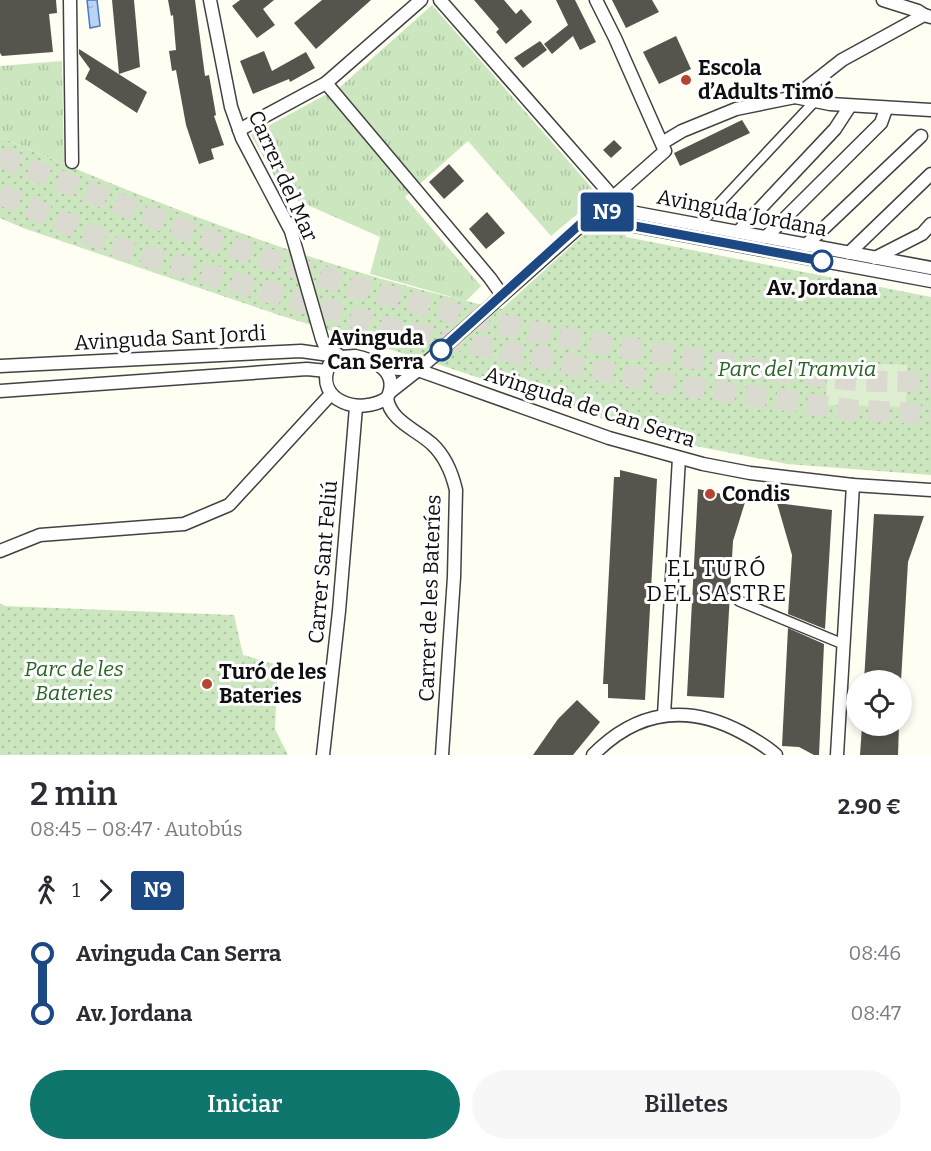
<!DOCTYPE html>
<html lang="es">
<head>
<meta charset="utf-8">
<style>
	:root { --surface:#fff; --page:#f7f7f7; --text:#2b2b33; --muted:#7c7c81; --accent:#0f766e }
	body { margin:0; font-family:Bitter,serif; background:var(--page); color:var(--text); height:100vh; display:flex; flex-direction:column; font-size:22px; white-space:nowrap }
	* { box-sizing:border-box; margin:0 }
	p { font-size:20px; color:var(--muted) }
	.icon { flex:none; width:33px; height:33px; fill:none; stroke:currentColor; stroke-width:2; stroke-linecap:round; stroke-linejoin:round }
	.map { position:relative; height:755px; overflow:hidden }
	.sheet { display:flex; flex-direction:column; background:var(--surface); flex:1 }
	.sheet>* { flex:none }
	.badge { padding:0 12px; border-radius:4px; font-size:21px; line-height:39px }
	.fabs { position:absolute; left:846px; top:670px; display:grid; gap:12px }
	.fabs a { display:grid; place-items:center; width:66px; height:66px; border-radius:50%; background:var(--surface); box-shadow:0 3px 9px #0003; font-size:30px }
	.map>.badge { position:absolute; translate:-50% -50%; box-shadow:0 0 0 3px #fff }
	.legs { display:flex; align-items:center; gap:9px; height:66px; padding:0 30px; font-size:20px }
	.legs p { margin-inline-start:auto }
	.summary { display:flex; align-items:center; justify-content:space-between; height:102px; padding:0 30px }
	h1 { font-size:33px; font-weight:600; line-height:45px }
	.button { display:flex; gap:12px; margin-top:auto; padding:12px 30px }
	.button a { flex:1; height:69px; border-radius:36px; background:var(--accent); color:#fff; font-size:24px; font-weight:600; line-height:69px; text-align:center }
	.button a+a { background:var(--page); color:var(--text) }
	ul { padding:0 30px; list-style:none }
	li { display:flex; align-items:center; gap:21px; height:60px; font-size:22px }
	li i { display:grid; place-items:center; width:9px; height:100%; margin:0 8px; background:currentColor }
	li i::after { content:''; width:15px; height:15px; margin:-8px; border:4px solid; border-radius:50%; background:var(--surface) }
	li p { margin-inline-start:auto }
	li:first-child i { background:linear-gradient(#0000 50%,currentColor 0) }
	li:last-child i { background:linear-gradient(currentColor 50%,#0000 0) }
	.map>svg:first-child { display:block }
</style>
</head>
<body>
<div class="map">
<svg width="931" height="755" viewBox="0 0 931 755">
	<defs>
		<pattern id="grass-tufts" width="24" height="20" patternUnits="userSpaceOnUse" patternTransform="scale(1.5)"><rect width="24" height="20" fill="#cce6bf"/><path d="M3 7l-1-3M5 7V3M7 7l1-3M15 17l-1-3M17 17v-4M19 17l1-3" fill="none" stroke="#aec4a3"/></pattern>
		<pattern id="park-dots" width="8" height="8" patternUnits="userSpaceOnUse" patternTransform="scale(1.5)"><rect width="8" height="8" fill="#cce6bf"/><path d="M2 2h.1M6 6h.1" fill="none" stroke="#aec4a3" stroke-width="1.8" stroke-linecap="round"/></pattern>
		<pattern id="water-ripples" width="26" height="14" patternUnits="userSpaceOnUse" patternTransform="scale(1.5)"><rect width="26" height="14" fill="#bbd3f2"/><path d="M2 4q2-2 4 0t4 0M15 11q2-2 4 0t4 0" fill="none" stroke="#a0b4ce"/></pattern>
	</defs>
	<rect width="100%" height="100%" fill="#fefef3"/>
	<!-- grass -->
	<g fill="url(#grass-tufts)">
		<path d="M432,5L599,196L551,236L468,141L405,197L481,286L466,301L370,274L380,237L285,195L251,135L340,87Z"/>
		<path d="M62,61L64,164L0,137V66Z"/>
	</g>
	<!-- park -->
	<g fill="url(#park-dots)">
		<path d="M0,137C162,206 328,272 502,309L583,235C597,224 605,221 622,225L626,237L931,297V475L787,464L670,441L434,363L279,315L23,228L0,218Z"/>
		<path d="M0,603L5,606L234,615L243,655L278,665L275,729L288,755H0Z"/>
	</g>
	<!-- pitch -->
	<path fill="#deeed0" d="M829,362L907,365L906,407L825,405Z"/>
	<!-- water -->
	<path fill="url(#water-ripples)" stroke="#487bc3" stroke-width="1.5" d="M87,0H97L100,26L90,28Z"/>
	<!-- building -->
	<g fill="#57534d">
		<path d="M0,0H56L57,13L49,14L53,52L2,56L0,53Z"/>
		<path d="M112,0H134L140,67L119,74Z"/>
		<path d="M168,0H195L205,76L209,75L216,115L214,116L224,145L211,149L214,159L199,164L186,125L176,70L172,71L169,51L176,50L173,15L171,16Z"/>
		<path d="M240,0H274L263,9L275,25L257,38L232,6Z"/>
		<path d="M322,0H371L316,49L294,23Z"/>
		<path d="M474,0H504L516,14L521,9L532,22L506,44L496,32L499,29Z"/>
		<path d="M556,0H575L596,42L580,50L573,36L552,54L544,44L568,25Z"/>
		<path d="M612,0H652L659,12L626,28Z"/>
		<path d="M676,36L691,69L659,84L643,52Z"/>
		<path d="M540,41L547,50L523,68L514,58Z"/>
		<path d="M79,49L147,92L137,113L85,79L90,69L79,54Z"/>
		<path d="M264,51L272,71L306,52L315,68L290,82L289,79L253,94L240,61Z"/>
		<path d="M742,120L750,133L680,166L674,153Z"/>
		<path d="M614,140L622,148L611,158L603,150Z"/>
		<path d="M449,164L464,181L444,199L429,182Z"/>
		<path d="M487,212L505,233L486,249L469,229Z"/>
		<path d="M620,470L657,479L645,700L608,698V684H603L614,477H620Z"/>
		<path d="M698,489L746,499L733,541L724,698L687,696Z"/>
		<path d="M777,503L832,510L825,629L788,614L792,555Z"/>
		<path d="M874,514L924,516L908,562L901,681H864Z"/>
		<path d="M788,628L824,644L819,755H814L799,747L782,746Z"/>
		<path d="M577,700L600,722L573,755H533L558,719Z"/>
		<path d="M862,726H899L898,755H860Z"/>
	</g>
	<g fill="none" stroke-linecap="round" stroke-linejoin="round">
		<!-- motorway-tunnel -->
		<g stroke="#dadad1" stroke-width="21" stroke-dasharray="21 10" stroke-linecap="butt">
			<path d="M0,157L208,239L355,287L476,319L554,336L766,370L857,381L931,382"/>
			<path d="M0,194L126,250L386,327L662,383L853,410L931,414"/>
		</g>
		<!-- pedestrian casing -->
		<g stroke="#424242" stroke-width="12">
			<g id="pedestrian">
				<path d="M699,225L815,101"/>
				<path d="M739,601L843,644"/>
			</g>
		</g>
		<!-- minor casing -->
		<g stroke="#424242" stroke-width="15">
			<g id="minor">
				<path d="M70,0L72,162"/>
				<path d="M210,0L231,107L242,138L291,231L322,339L324,344L341,357"/>
				<path d="M440,0L612,196"/>
				<path d="M883,0L918,11L924,15"/>
				<path d="M326,83L490,278L502,295"/>
				<path d="M795,97L842,60L924,15L931,17"/>
				<path d="M239,130L326,83L421,0"/>
				<path d="M662,143L682,131L736,109L795,97L830,104L931,110"/>
				<path d="M599,207L629,225L931,281"/>
				<path d="M599,207H617L631,212L931,268"/>
				<path d="M738,232L835,129L850,106"/>
				<path d="M766,237L881,123L886,109"/>
				<path d="M806,245L921,136"/>
				<path d="M849,253L931,174"/>
				<path d="M875,258L922,234L931,224"/>
				<path d="M355,356C376,360 400,373 387,398C360,416 314,401 329,365L341,357Z"/>
				<path d="M0,366L301,351L337,356"/>
				<path d="M384,368L418,370L609,438L703,464L750,473L853,485L931,490"/>
				<path d="M0,391L307,369L327,371"/>
				<path d="M390,392L418,370L665,151L615,38L596,0"/>
				<path d="M387,398C390,421 417,430 432,444C446,457 452,473 456,490L454,577L442,755"/>
				<path d="M0,551L40,535L184,524L229,505L331,394"/>
				<path d="M664,715L679,458"/>
				<path d="M323,755L339,611L356,407"/>
				<path d="M593,755C636,711 686,703 741,732C754,739 765,745 776,755"/>
				<path d="M837,755L853,485"/>
			</g>
		</g>
		<!-- pedestrian -->
		<use href="#pedestrian" stroke="#fff" stroke-width="9"/>
		<!-- minor -->
		<use href="#minor" stroke="#fff" stroke-width="12"/>
	</g>
	<g fill="none" stroke-linecap="round" stroke-linejoin="round">
		<!-- line-1 casing -->
		<g stroke="#fff" stroke-width="14">
			<path id="line-1" d="M441,350L599,207L629,225L822,261"/>
		</g>
		<!-- line-1 -->
		<use href="#line-1" stroke="#1c4883" stroke-width="9"/>
	</g>
	<!-- markers -->
	<g fill="#b54432" stroke="#fff" stroke-width="2">
		<circle cx="686" cy="80" r="6"/>
		<circle cx="710" cy="494" r="6"/>
		<circle cx="207" cy="684" r="6"/>
	</g>
	<g fill="#fff" stroke="#1c4883" stroke-width="3">
		<circle cx="822" cy="261" r="10"/>
		<circle cx="441" cy="350" r="10"/>
	</g>
	<g text-anchor="middle" dominant-baseline="central" stroke-width="6" stroke-linejoin="round" paint-order="stroke">
		<!-- poi labels -->
		<g font-size="21" font-weight="bold" fill="#0f0f0f" stroke="#fff" text-anchor="start">
			<text x="698" y="68">Escola<tspan x="698" dy="24">d’Adults Timó</tspan></text>
			<text x="722" y="494">Condis</text>
			<text x="219" y="672">Turó de les<tspan x="219" dy="24">Bateries</tspan></text>
		</g>
		<!-- street labels -->
		<g font-size="21" fill="#0f0f0f" stroke="#fff">
			<text transform="translate(283 176) rotate(66)">Carrer del Mar</text>
			<text transform="translate(742 213) rotate(11)">Avinguda Jordana</text>
			<text transform="translate(170 338) rotate(-3)">Avinguda Sant Jordi</text>
			<text transform="translate(590 407) rotate(18)">Avinguda de Can Serra</text>
			<text transform="translate(323 562) rotate(-85)">Carrer Sant Feliú</text>
			<text transform="translate(430 598) rotate(-88)">Carrer de les Bateríes</text>
		</g>
		<!-- stop labels -->
		<g font-size="21" font-weight="bold" fill="#0f0f0f" stroke="#fff">
			<text x="822" y="288">Av. Jordana</text>
			<text x="424" y="338" text-anchor="end">Avinguda<tspan x="424" dy="24">Can Serra</tspan></text>
		</g>
		<!-- park labels -->
		<g font-size="21" font-style="italic" fill="#266324" stroke="#fff">
			<text x="797" y="369">Parc del Tramvia</text>
			<text x="74" y="669">Parc de les<tspan x="74" dy="24">Bateries</tspan></text>
		</g>
		<!-- neighbourhood labels -->
		<g font-size="22" letter-spacing="1.5" fill="#0f0f0f" stroke="#fff">
			<text x="717" y="568">EL TURÓ<tspan x="717" dy="25">DEL SASTRE</tspan></text>
		</g>
	</g>
</svg>
<div class="fabs">
<a><svg class="icon" aria-label="locate" viewBox="0 0 24 24"><circle cx="12" cy="12" r="6"/><path d="M12 2v4M12 18v4M2 12h4M18 12h4"/></svg></a>
</div>
<b class="badge" style="left:607px;top:212px;background:#1c4883;color:#fff">N9</b>
</div>
<section class="sheet">
<div class="summary"><div><h1>2 min</h1><p>08:45 – 08:47 · Autobús</p></div><b>2.90 €</b></div>
<div class="legs"><svg class="icon" aria-label="walk" viewBox="0 0 24 24"><circle cx="13" cy="4" r="2"/><path d="M13 8l-2 6 4 7M11 14l-3 7M7 12l3-4h3l4 4"/></svg>1<svg class="icon" aria-label="forward" viewBox="0 0 24 24"><path d="M9 5l7 7-7 7"/></svg><b class="badge" style="background:#1c4883;color:#fff">N9</b></div>
<ul>
<li><i style="color:#1c4883"></i><b>Avinguda Can Serra</b><p>08:46</p></li>
<li><i style="color:#1c4883"></i><b>Av. Jordana</b><p>08:47</p></li>
</ul>
<div class="button"><a>Iniciar</a><a>Billetes</a></div>
</section>
</body>
</html>
